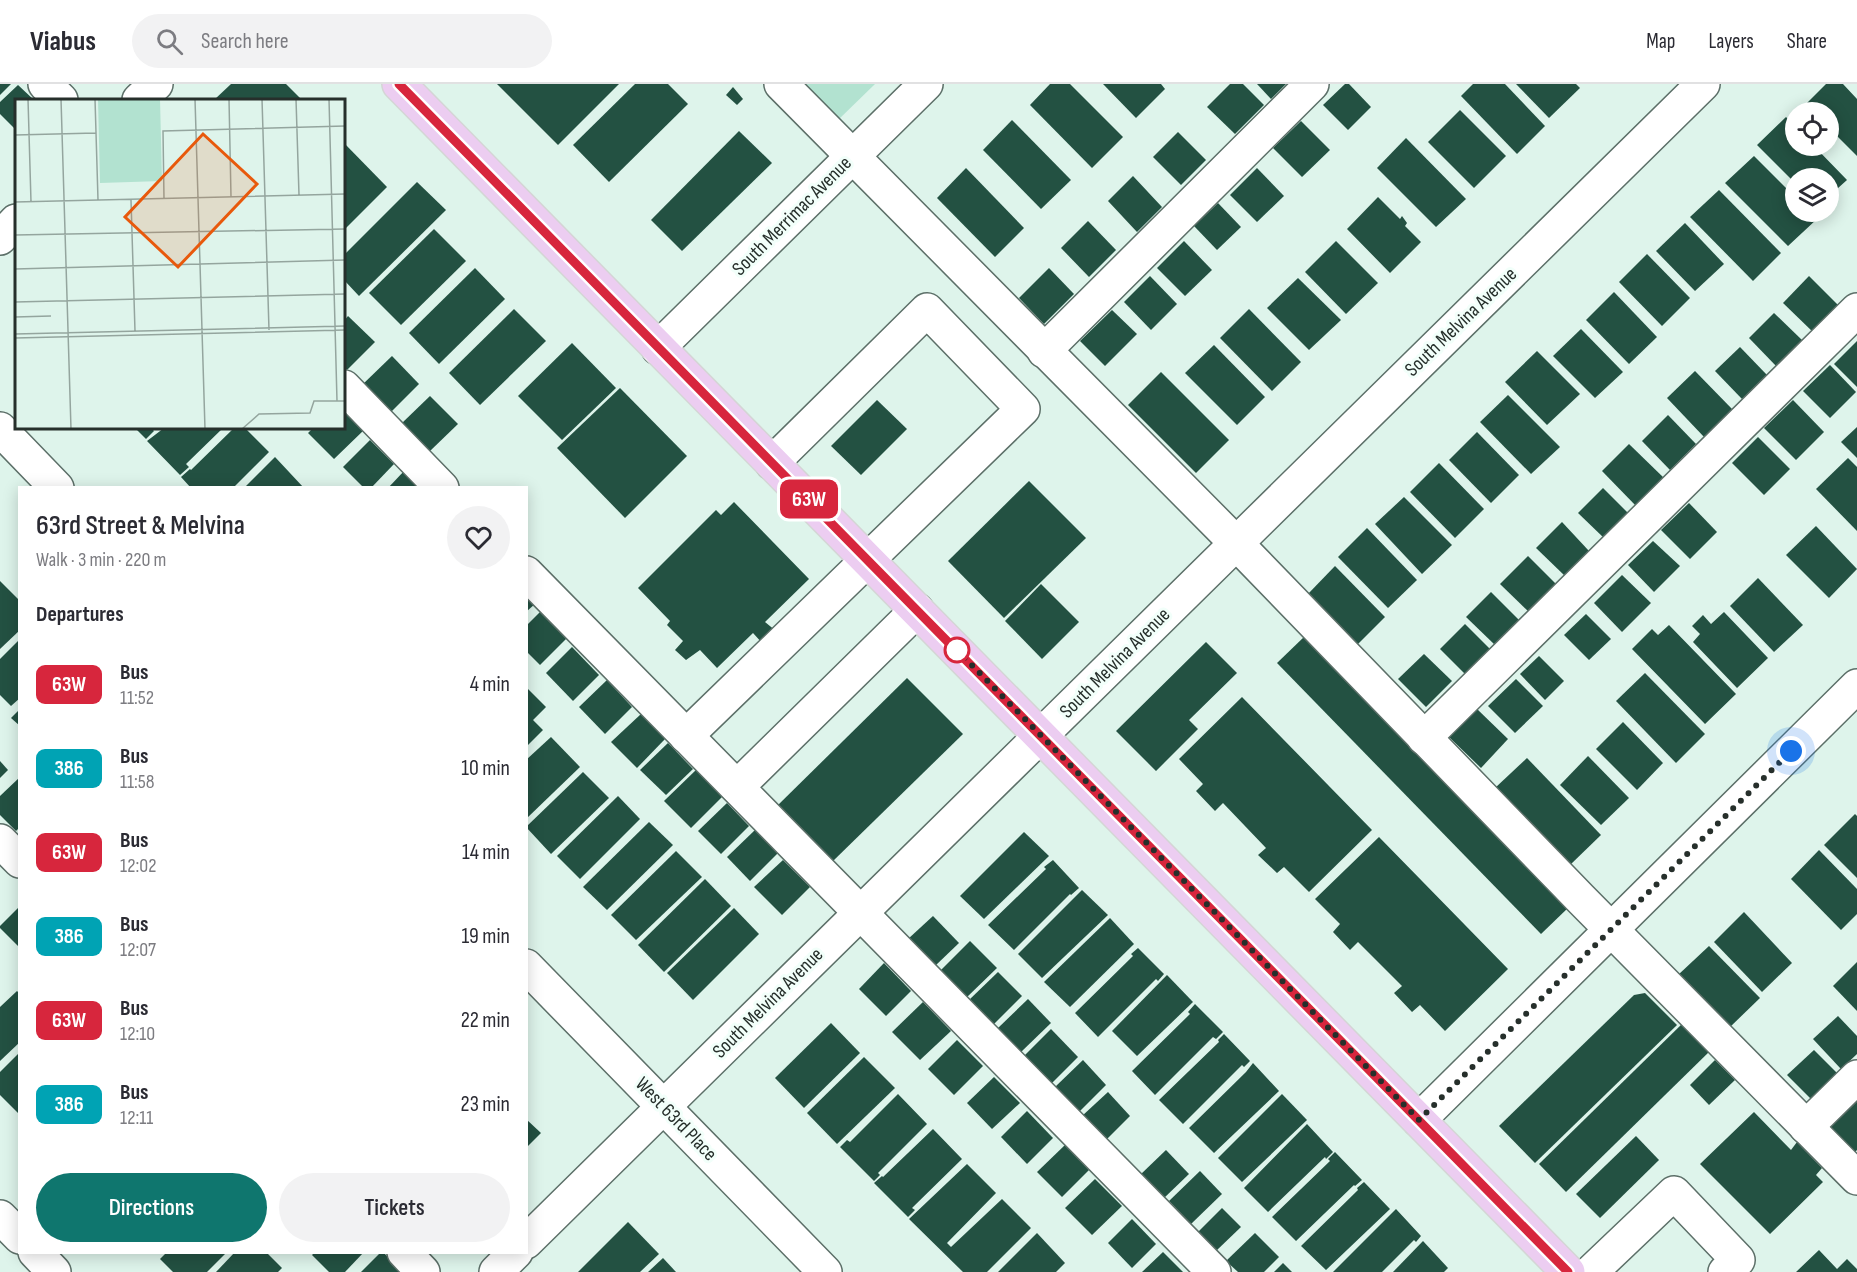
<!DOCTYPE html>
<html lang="en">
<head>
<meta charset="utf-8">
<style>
	:root { --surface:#fff; --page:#f2f2f3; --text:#2b2b33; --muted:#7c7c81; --line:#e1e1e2; --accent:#0f766e }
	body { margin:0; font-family:"Sofia Sans Condensed",sans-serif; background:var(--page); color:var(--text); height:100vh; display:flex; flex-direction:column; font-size:22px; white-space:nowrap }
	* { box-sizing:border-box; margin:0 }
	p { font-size:20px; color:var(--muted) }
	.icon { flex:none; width:33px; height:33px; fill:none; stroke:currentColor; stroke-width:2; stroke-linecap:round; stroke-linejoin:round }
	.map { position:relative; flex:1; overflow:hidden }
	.details { position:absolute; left:18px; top:402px; width:510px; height:768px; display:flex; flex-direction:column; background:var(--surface); border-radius:0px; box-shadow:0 3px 15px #0003 }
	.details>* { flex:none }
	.badge { padding:0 12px; border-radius:9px; font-size:21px; line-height:39px }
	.buttons { position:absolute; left:1785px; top:18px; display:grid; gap:12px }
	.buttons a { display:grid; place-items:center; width:54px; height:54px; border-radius:50%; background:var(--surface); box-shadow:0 3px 15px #0003; font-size:30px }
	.you { position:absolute; width:30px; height:30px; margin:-15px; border:4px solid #fff; border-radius:50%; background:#1a73e8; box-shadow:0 0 0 9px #1a73e833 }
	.map>.badge { position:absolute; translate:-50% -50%; box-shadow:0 0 0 3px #fff }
	h2 { padding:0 18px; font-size:22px; line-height:54px }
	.round { display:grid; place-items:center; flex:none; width:63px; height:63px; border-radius:32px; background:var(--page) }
	.headline { display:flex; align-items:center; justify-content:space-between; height:102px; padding:0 18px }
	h1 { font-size:28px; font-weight:600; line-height:45px }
	.action { display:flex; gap:12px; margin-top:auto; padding:12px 18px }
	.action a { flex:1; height:69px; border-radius:36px; background:var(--accent); color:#fff; font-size:24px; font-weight:600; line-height:69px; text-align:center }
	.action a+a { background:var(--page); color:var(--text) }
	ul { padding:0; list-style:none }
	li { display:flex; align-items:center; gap:18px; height:84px; padding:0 18px }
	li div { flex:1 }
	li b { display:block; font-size:22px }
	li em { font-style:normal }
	li .badge { min-width:66px; font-weight:700; text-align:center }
	header { display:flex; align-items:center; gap:36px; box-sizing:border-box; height:84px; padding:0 30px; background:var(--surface); border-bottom:2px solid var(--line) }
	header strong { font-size:28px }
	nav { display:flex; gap:33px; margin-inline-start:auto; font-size:21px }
	.search { width:420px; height:54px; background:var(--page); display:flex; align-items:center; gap:15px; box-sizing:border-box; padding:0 21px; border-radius:33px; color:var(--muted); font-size:22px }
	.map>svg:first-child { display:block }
</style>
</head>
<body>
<header>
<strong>Viabus</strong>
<div class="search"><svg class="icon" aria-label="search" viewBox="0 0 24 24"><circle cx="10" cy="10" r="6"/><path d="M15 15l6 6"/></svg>Search here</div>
<nav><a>Map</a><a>Layers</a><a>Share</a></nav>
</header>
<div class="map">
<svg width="1857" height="1188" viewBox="0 0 1857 1188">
	<rect width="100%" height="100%" fill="#def4eb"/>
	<!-- green -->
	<path fill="#b2e2d0" d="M800,0H875L837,37Z"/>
	<!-- building -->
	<g fill="#235142">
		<path d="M0,0H11L0,11Z"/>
		<path d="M231,0H286L302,16H214Z"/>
		<path d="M497,0H619L558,61Z"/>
		<path d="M635,0H668L688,20L609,98L573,61Z"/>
		<path d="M1050,0H1070L1123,53L1092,84L1030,21Z"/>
		<path d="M1103,0H1161L1165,5L1136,34Z"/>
		<path d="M1230,0H1243L1264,21L1235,50L1207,23Z"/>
		<path d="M1257,0H1286L1271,15Z"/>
		<path d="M1345,0H1349L1371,23L1348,46L1323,21Z"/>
		<path d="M1473,0H1505L1545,42L1517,70L1461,12Z"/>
		<path d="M1516,0H1576L1580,4L1549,34Z"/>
		<path d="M1826,0H1843L1857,15V72L1828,43V28H1815L1806,20Z"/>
		<path d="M18,1L34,16H16V46L0,30V18Z"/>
		<path d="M733,3L743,15L737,21L726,11Z"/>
		<path d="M1460,26L1506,72L1474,104L1428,58Z"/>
		<path d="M1786,33L1796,43V62H1814L1847,96L1828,113V94H1796V100L1757,61Z"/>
		<path d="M1012,36L1071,96L1041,125L983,66Z"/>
		<path d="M1301,37L1330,66L1302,93L1273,64Z"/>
		<path d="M739,47L772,79L682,167L651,136Z"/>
		<path d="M1178,48L1206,76L1181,101L1153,73Z"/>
		<path d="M1406,54L1466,115L1436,143L1377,84Z"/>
		<path d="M344,59L387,103L344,146Z"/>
		<path d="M1754,72L1796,114V128H1809L1817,135L1788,162L1725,99Z"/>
		<path d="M966,84L1024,144L995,173L937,114Z"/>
		<path d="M1257,84L1284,112L1257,138L1230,111Z"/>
		<path d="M1133,92L1162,123L1137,148L1108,117Z"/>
		<path d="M417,98L446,126L359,212L344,196V171Z"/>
		<path d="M1719,106L1781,169L1753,197L1690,133Z"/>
		<path d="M1378,113L1400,135L1402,132L1407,139L1405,142L1421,158L1390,189L1347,145Z"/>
		<path d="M1218,119L1241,143L1217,166L1194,142Z"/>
		<path d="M1088,137L1116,166L1089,193L1061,164Z"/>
		<path d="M1685,139L1724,180L1695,207L1656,167Z"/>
		<path d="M434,145L466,177L401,241L369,209Z"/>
		<path d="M1184,157L1212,186L1185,212L1157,184Z"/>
		<path d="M1336,157L1378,199L1346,230L1305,188Z"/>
		<path d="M1647,170L1690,214L1662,242L1619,198Z"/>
		<path d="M475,184L505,215L439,280L409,249Z"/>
		<path d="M1049,184L1074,210L1044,240L1019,214Z"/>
		<path d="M1150,192L1177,220L1151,246L1124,218Z"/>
		<path d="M1809,192L1840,223L1814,249L1783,219Z"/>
		<path d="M1298,194L1341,236L1309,266L1267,224Z"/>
		<path d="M1614,208L1657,253L1629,280L1586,236Z"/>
		<path d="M514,225L546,257L480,321L449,289Z"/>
		<path d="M1249,225L1301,278L1272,307L1220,254Z"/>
		<path d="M1112,226L1137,250L1105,282L1080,257Z"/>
		<path d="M1774,229L1803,257L1777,283L1749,254Z"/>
		<path d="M348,232L375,258L347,286L344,283V237Z"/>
		<path d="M1581,245L1623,288L1595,314L1553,272Z"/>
		<path d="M1857,257V303L1834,280Z"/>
		<path d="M572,259L616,304L562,356L518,312Z"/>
		<path d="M1214,261L1265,313L1237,341L1185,289Z"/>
		<path d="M1740,263L1767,291L1742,315L1715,287Z"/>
		<path d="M1537,267L1580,310L1547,341L1505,298Z"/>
		<path d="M392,272L419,300L390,329L362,301Z"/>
		<path d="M1830,281L1856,308L1830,334L1803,307Z"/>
		<path d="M1695,287L1733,326L1705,354L1667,314Z"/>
		<path d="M1161,288L1229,356L1196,389L1128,321Z"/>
		<path d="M620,304L687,372L625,434L557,364Z"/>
		<path d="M1508,311L1560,363L1531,390L1480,338Z"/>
		<path d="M430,312L458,340L430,367L402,339Z"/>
		<path d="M877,316L907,345L861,391L831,362Z"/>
		<path d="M1793,316L1824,348L1796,376L1764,344Z"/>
		<path d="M344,326L364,346L334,375L308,349L313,344H344Z"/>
		<path d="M1668,331L1696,360L1670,386L1642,357Z"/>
		<path d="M1857,343V374L1841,358Z"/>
		<path d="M135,344H151L154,347L146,355Z"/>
		<path d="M164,344H223L186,380L189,383L180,391L147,357Z"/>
		<path d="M234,344H245L269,368L233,404H191L181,393L190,385L191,386Z"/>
		<path d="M1477,348L1519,391L1491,419L1449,376Z"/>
		<path d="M1758,353L1790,385L1764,411L1732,379Z"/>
		<path d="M370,356L394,380L371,404H364L343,383Z"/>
		<path d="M1629,360L1665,395L1637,423L1602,387Z"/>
		<path d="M275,373L304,404H244Z"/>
		<path d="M1848,374L1857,383V447L1816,405Z"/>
		<path d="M1439,379L1484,425L1455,454L1410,408Z"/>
		<path d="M405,386L423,404H388Z"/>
		<path d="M1029,397L1086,454L1004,534L948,477Z"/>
		<path d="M1603,404L1630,431L1605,455L1578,429Z"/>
		<path d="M1404,413L1452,461L1422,490L1375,440Z"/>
		<path d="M734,418L809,495L765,538L776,547L763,560L753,549L717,584L700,566L686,576L675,566L683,557L667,541L670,537L638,504L716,426L721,431Z"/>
		<path d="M1689,419L1717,448L1690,475L1661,446Z"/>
		<path d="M1562,438L1589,467L1565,492L1536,464Z"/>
		<path d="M1816,442L1857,485L1829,514L1786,471Z"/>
		<path d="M1367,444L1417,496L1388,524L1338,473Z"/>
		<path d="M1653,457L1680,482L1654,508L1628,481Z"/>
		<path d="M1528,472L1559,503L1531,530L1500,500Z"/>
		<path d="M1335,482L1385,533L1357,561L1307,511Z"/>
		<path d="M1622,491L1651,519L1622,548L1594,519Z"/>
		<path d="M1758,494L1803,541L1774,568L1730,522Z"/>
		<path d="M0,497L20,517V546L0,565Z"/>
		<path d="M1041,500L1079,538L1042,575L1005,537Z"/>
		<path d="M1491,508L1519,536L1495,561L1466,533Z"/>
		<path d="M526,510L536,519L526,528Z"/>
		<path d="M541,527L567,554L540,581L526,567V542Z"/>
		<path d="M1724,528L1768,574L1737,604L1693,558L1700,550L1692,542L1703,531L1711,540Z"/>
		<path d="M1586,530L1611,555L1589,576L1564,551Z"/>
		<path d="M1465,540L1491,566L1466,591L1440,565Z"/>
		<path d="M1669,541L1736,610L1705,640L1632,565L1652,545L1658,551Z"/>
		<path d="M1305,552L1569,823L1541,850L1277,579Z"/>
		<path d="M20,555V614L11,622L0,611V575Z"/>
		<path d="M1206,558L1237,589L1189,636L1198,645L1156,687L1116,647Z"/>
		<path d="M572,563L599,591L573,617L546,589Z"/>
		<path d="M1424,570L1452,597L1426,623L1398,595Z"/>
		<path d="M1539,572L1564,597L1545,616L1520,590Z"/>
		<path d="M1645,589L1705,650L1676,679L1616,617Z"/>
		<path d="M907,594L963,650L831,779L776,723Z"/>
		<path d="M1516,595L1543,622L1515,649L1488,622Z"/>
		<path d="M607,596L632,623L605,650L579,623Z"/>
		<path d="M528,605L546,623L533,636L543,646L526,663Z"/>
		<path d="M1242,613L1372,746L1309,808L1284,783L1277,789L1258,771L1266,764L1223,719L1215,727L1196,707L1203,700L1179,675Z"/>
		<path d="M20,625V642L11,634Z"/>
		<path d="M1477,625L1508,655L1481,684L1449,653Z"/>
		<path d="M641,630L666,654L637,684L611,658Z"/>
		<path d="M1623,638L1663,679L1637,706L1596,665Z"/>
		<path d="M551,653L580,683L526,735V676Z"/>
		<path d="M668,659L693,685L666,711L640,686Z"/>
		<path d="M1588,672L1629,714L1601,741L1560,701Z"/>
		<path d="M1527,674L1601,751L1570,781L1495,704Z"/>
		<path d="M0,677L8,686L0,694Z"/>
		<path d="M698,684L724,711L691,744L664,717Z"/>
		<path d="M583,688L609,714L551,770L526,743Z"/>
		<path d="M20,693V743L16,747L0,731V712Z"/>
		<path d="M618,712L640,735L580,795L557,772Z"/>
		<path d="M727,719L749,742L721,770L698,747Z"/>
		<path d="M1855,730L1857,732V794L1824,761Z"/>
		<path d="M649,738L673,761L607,826L583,803Z"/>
		<path d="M755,746L778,769L750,797L727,773Z"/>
		<path d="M1024,748L1049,772L984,835L960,812Z"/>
		<path d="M1379,753L1508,885L1445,947L1420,921L1412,928L1394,909L1402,902L1358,858L1350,866L1333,848L1340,840L1315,815Z"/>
		<path d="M1819,766L1857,805V830L1841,846L1791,795Z"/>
		<path d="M676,767L702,793L636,856L611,831Z"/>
		<path d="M783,776L810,803L782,831L754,803Z"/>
		<path d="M1053,776L1079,804L1071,811L1070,810L1014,866L988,841L1046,785L1044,783Z"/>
		<path d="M705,795L731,822L664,888L638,861Z"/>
		<path d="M1082,806L1108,831L1042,894L1018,870Z"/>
		<path d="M20,822V864L0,844V842Z"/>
		<path d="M734,824L759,850L693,916L667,889Z"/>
		<path d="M1744,828L1792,879L1762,908L1714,858Z"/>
		<path d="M933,832L959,859L935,882L908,855Z"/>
		<path d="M1110,834L1134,860L1070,923L1044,898Z"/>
		<path d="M970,857L997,884L966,914L940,887Z"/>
		<path d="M1709,862L1760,914L1729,944L1678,891Z"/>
		<path d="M1138,864L1164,890L1158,897L1156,895L1098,953L1075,929L1133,872L1131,870Z"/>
		<path d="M1857,878V927L1833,902Z"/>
		<path d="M884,879L911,907L886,932L859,905Z"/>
		<path d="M998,888L1022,912L993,941L969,916Z"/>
		<path d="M1167,891L1193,918L1137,972L1112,947Z"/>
		<path d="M17,907L20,910V958L0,977V923Z"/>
		<path d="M1645,909L1677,941L1535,1079L1499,1042L1634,911Z"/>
		<path d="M1028,915L1051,939L1021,968L997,945Z"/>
		<path d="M923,918L951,947L920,976L892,948Z"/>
		<path d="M1195,920L1223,948L1216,955L1213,953L1155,1011L1132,987L1190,930L1188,928Z"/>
		<path d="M1838,932L1857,952V970L1841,985L1813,955Z"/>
		<path d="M1684,938L1711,966L1566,1108L1539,1080Z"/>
		<path d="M831,939L860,969L804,1024L775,994Z"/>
		<path d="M1051,945L1078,973L1050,1001L1022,974Z"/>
		<path d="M1224,950L1250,977L1244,983L1242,981L1183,1040L1159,1016L1219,958L1218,956Z"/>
		<path d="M957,956L983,982L954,1011L928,985Z"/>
		<path d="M1814,966L1839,991L1812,1016L1787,991Z"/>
		<path d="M20,968V1031L0,1011V988Z"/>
		<path d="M864,973L895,1004L837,1060L807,1029Z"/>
		<path d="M1083,976L1106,1001L1079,1028L1055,1003Z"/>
		<path d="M1715,976L1735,996L1709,1021L1690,1001Z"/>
		<path d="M1253,979L1279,1007L1214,1069L1189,1044L1246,988Z"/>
		<path d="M994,993L1020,1019L992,1045L967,1019Z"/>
		<path d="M1108,1008L1130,1032L1106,1056L1082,1032Z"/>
		<path d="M898,1010L927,1040L878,1089L880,1091L874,1097L840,1063L847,1056L850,1058Z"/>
		<path d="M1282,1010L1307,1036L1242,1098L1218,1074Z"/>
		<path d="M1857,1015V1066L1855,1068L1830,1042Z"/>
		<path d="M1027,1027L1053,1054L1027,1080L1001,1053Z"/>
		<path d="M1754,1028L1791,1066L1797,1058L1822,1084L1816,1091L1823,1098L1770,1150L1700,1080Z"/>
		<path d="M526,1035L541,1049L526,1064Z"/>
		<path d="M1307,1040L1333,1068L1326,1075L1325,1073L1268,1128L1244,1104Z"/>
		<path d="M933,1045L962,1075L912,1124L915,1126L908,1133L874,1099L882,1092L883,1093Z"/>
		<path d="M1636,1052L1659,1076L1600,1134L1576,1110Z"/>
		<path d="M1065,1061L1089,1086L1062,1113L1037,1088Z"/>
		<path d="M1166,1066L1189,1090L1163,1115L1140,1091Z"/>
		<path d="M1335,1068L1362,1096L1355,1102L1354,1101L1296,1157L1272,1133L1330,1077L1328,1075Z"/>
		<path d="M967,1080L996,1109L947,1159L951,1163L1002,1115L1031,1144L987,1188H963L909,1135Z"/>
		<path d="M1200,1087L1222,1110L1191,1140L1169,1117Z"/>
		<path d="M1095,1095L1122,1122L1092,1151L1065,1124Z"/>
		<path d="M1364,1098L1390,1125L1326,1186L1301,1162L1358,1106L1357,1104Z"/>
		<path d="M1222,1124L1241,1143L1216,1167L1198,1148Z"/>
		<path d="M1396,1125L1421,1152L1416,1158L1414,1156L1382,1188H1333Z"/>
		<path d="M1132,1135L1156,1160L1132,1184L1108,1159Z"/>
		<path d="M628,1138L659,1170L640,1188H578Z"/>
		<path d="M1037,1149L1065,1179L1056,1188H998Z"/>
		<path d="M1255,1149L1279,1173L1264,1188H1238L1226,1177Z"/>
		<path d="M1423,1157L1448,1184L1444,1188H1393Z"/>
		<path d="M1819,1166L1837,1185L1847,1175L1857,1185V1188H1796Z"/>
		<path d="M167,1168H227L207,1188H173L160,1175Z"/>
		<path d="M235,1168H266L282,1184L278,1188H216Z"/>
		<path d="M315,1168H364L345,1188H329L312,1171Z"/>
		<path d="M381,1168H383L402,1188H361Z"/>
		<path d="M1163,1168L1183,1188H1142Z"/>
		<path d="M663,1174L676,1188H648Z"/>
		<path d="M1283,1179L1292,1188H1274Z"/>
	</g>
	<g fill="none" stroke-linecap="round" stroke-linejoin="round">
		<!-- minor casing -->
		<g stroke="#5c6f68" stroke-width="36">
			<g id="minor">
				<path d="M45,0L61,16"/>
				<path d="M781,0L1236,459L1580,814L1857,1094"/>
				<path d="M139,16L156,0"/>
				<path d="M0,154L16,137"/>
				<path d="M658,264L926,0"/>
				<path d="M1044,267L1312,0"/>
				<path d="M344,303L442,404"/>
				<path d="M0,345L57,404"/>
				<path d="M526,489L1214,1188"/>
				<path d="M686,652L1023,325L927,226L772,379"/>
				<path d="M1424,654L1857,226"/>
				<path d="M737,703L917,526"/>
				<path d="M0,757L20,777"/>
				<path d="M526,882L825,1188"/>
				<path d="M1419,1036L1857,602"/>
				<path d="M1806,1043L1857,993"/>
				<path d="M0,1133L20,1153"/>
				<path d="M526,1158L1703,0"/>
				<path d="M35,1168L54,1188"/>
				<path d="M404,1168L423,1188"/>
				<path d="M496,1188L516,1168"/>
				<path d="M1591,1188L1674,1109L1738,1176L1725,1188"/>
			</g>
		</g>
		<!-- major casing -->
		<g stroke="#d4d5d5" stroke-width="36">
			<path id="major" d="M399,0L1568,1188"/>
		</g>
		<!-- minor -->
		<use href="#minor" stroke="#fff" stroke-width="33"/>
		<!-- major -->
		<use href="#major" stroke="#eccdf1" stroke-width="33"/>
	</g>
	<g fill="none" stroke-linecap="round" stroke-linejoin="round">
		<!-- line casing -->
		<g stroke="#fff" stroke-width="14">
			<path id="line" d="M399,0L1568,1188"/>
		</g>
		<!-- line -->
		<use href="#line" stroke="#d7263d" stroke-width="9"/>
		<!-- walk -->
		<path stroke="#262f2b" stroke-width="6" stroke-dasharray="0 10.8" d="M957,566L1419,1036L1791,667"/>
	</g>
	<!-- markers -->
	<circle fill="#fff" stroke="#d7263d" stroke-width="3" cx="957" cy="566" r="12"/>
	<g text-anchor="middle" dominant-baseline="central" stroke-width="6" stroke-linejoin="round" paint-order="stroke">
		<!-- street labels -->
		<g font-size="20" fill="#262f2b" stroke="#f2fffa">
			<text transform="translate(792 132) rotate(-45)">South Merrimac Avenue</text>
			<text transform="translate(1461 238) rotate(-44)">South Melvina Avenue</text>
			<text transform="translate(1115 579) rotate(-45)">South Melvina Avenue</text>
			<text transform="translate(768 919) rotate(-45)">South Melvina Avenue</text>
			<text transform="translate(676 1035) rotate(46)">West 63rd Place</text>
		</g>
	</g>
	<!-- overview -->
	<g transform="translate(15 15)">
		<rect width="330" height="330" fill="#def4eb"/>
		<path d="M83,0H145L147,82L85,84Z" fill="#b2e2d0"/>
		<path fill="none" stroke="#94a59e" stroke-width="1.5" d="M13,0L16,103M46,0L56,330M80,0L83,101M180,0L190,330M214,0L216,98M247,0L254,231M281,0L284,96M314,0L322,302M0,36L81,34M149,100L148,32L330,27M116,101L120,232M0,103L330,95M0,136L330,130M0,170L330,161M0,203L330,195M0,218L36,217M0,235L330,227M0,239L330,231M227,330L244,315L295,314L299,302H330"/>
		<path fill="#e8590c" fill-opacity="0.15" stroke="#e8590c" stroke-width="3" d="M188,35L242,85L163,168L110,118Z"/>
		<rect width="330" height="330" fill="none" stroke="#262f2b" stroke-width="3"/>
	</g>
</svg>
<div class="buttons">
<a><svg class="icon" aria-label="locate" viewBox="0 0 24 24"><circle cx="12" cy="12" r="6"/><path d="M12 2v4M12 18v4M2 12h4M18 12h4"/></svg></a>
<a><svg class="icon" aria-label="layers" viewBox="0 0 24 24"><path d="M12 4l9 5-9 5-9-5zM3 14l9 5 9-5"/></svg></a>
</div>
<div class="you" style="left:1791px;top:667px"></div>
<b class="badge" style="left:809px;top:415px;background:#d7263d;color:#fff">63W</b>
<section class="details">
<div class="headline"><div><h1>63rd Street &amp; Melvina</h1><p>Walk · 3 min · 220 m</p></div><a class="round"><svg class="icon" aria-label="heart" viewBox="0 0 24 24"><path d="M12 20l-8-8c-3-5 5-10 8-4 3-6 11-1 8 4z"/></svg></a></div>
<h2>Departures</h2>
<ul>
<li><span class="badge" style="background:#d7263d;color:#fff">63W</span><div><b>Bus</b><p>11:52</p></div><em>4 min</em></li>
<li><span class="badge" style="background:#00a3b4;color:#fff">386</span><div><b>Bus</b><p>11:58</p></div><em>10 min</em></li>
<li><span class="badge" style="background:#d7263d;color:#fff">63W</span><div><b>Bus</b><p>12:02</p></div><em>14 min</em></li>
<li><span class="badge" style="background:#00a3b4;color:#fff">386</span><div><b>Bus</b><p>12:07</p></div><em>19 min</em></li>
<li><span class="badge" style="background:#d7263d;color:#fff">63W</span><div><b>Bus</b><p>12:10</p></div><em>22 min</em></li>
<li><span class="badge" style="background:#00a3b4;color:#fff">386</span><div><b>Bus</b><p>12:11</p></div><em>23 min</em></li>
</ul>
<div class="action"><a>Directions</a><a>Tickets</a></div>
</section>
</div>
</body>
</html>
